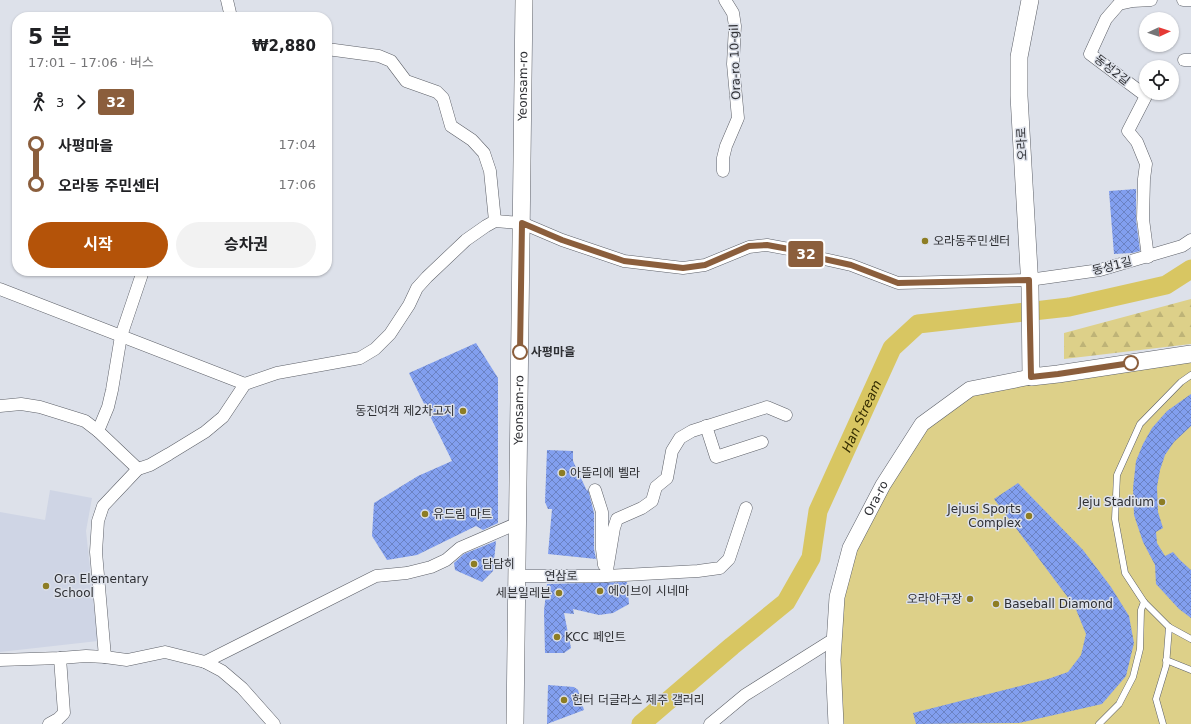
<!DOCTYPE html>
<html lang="ko">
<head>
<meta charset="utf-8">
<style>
	:root { --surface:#fff; --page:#f2f2f2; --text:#202124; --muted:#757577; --accent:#b45309 }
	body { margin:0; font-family:"DejaVu Sans","Noto Sans KR",sans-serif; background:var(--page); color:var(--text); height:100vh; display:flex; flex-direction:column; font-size:15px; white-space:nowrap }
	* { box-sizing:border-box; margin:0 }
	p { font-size:13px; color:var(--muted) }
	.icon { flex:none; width:22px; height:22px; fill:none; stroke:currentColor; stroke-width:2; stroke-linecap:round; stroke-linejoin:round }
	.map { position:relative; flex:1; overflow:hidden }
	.details { position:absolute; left:12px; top:12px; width:320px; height:264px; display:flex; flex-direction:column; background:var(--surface); border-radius:16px; box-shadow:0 1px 3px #0004 }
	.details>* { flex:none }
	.badge { padding:0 8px; border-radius:3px; font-size:14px; line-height:26px }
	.needle { width:26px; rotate:86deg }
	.buttons { position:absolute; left:1139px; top:12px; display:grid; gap:8px }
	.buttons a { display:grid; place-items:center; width:40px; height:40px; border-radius:50%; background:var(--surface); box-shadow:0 1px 3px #0004; font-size:20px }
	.map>.badge { position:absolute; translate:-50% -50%; box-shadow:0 0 0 2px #fff }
	.legs { display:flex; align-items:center; gap:6px; height:44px; padding:0 16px; font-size:13px }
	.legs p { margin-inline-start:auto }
	.headline { display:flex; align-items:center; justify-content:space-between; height:68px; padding:0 16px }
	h1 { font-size:22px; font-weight:700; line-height:30px }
	.action { display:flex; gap:8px; margin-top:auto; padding:8px 16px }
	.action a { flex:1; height:46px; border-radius:24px; background:var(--accent); color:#fff; font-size:16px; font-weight:700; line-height:46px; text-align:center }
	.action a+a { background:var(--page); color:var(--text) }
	ul { padding:0 16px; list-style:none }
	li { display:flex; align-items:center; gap:14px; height:40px; font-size:15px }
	li i { display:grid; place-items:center; width:6px; height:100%; margin:0 5px; background:currentColor }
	li i::after { content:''; width:10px; height:10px; margin:-5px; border:3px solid; border-radius:50%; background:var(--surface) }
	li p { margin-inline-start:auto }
	li:first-child i { background:linear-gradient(#0000 50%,currentColor 0) }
	li:last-child i { background:linear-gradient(currentColor 50%,#0000 0) }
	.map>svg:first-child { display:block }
</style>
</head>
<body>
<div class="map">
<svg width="1191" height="724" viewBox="0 0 1191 724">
	<defs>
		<pattern id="forest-firs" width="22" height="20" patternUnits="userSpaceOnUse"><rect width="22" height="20" fill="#ddd089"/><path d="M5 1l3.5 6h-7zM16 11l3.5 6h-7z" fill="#beb377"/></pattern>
		<pattern id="building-cross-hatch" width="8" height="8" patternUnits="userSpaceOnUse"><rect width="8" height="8" fill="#829fef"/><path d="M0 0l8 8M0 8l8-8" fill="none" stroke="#6b82c2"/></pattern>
	</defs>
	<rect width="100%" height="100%" fill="#dde1ea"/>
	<!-- built -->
	<path fill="#cfd5e5" d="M50,490L92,498L86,531L98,641L0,652V512L45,520Z"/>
	<!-- forest -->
	<path fill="url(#forest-firs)" d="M1191,299V344L1064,359V333Z"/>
	<!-- pitch -->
	<path fill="#ddd089" d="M1191,354V724H837L833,651L850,548L922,424L970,389Z"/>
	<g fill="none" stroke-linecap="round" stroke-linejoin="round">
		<!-- river -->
		<path stroke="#d8c662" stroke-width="19" id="s1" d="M641,724L732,646L786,602L811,558L818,511L892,348L918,324L1069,307L1166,285L1191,269"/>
	</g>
	<!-- building -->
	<g fill="url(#building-cross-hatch)">
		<path d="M1136,189V220L1140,251L1132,253L1114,254L1109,191Z"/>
		<path d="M476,343L498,378V523L483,530L476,526L417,555L387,560L372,536L374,503L418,476L452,461L409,373Z"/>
		<path d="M1191,394V426L1174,442L1165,455L1160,470L1157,487L1158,512L1163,528L1156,532L1157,543L1165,556L1173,552L1180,560L1191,570V618L1179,609L1156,584L1155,565L1143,542L1134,515L1133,488L1136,461L1143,444L1152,428L1167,411Z"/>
		<path d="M547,450L573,451V461L587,491L588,489L594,513V549L596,559L548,554L552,509H548L545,502Z"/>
		<path d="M1018,483L1083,550L1111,587L1129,616L1134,643L1126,676L1102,704L1019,723L916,724L913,713L1048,679L1068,672L1081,655L1086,634L1075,607L994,499Z"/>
		<path d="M496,541L493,571L482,582L455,570L454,563L464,554Z"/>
		<path d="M627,582L629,604L613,613L599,615L573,609L574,614L564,613L571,648L564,653H545L544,611L547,584Z"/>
		<path d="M548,685L574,687L578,690L584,710L547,724Z"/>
	</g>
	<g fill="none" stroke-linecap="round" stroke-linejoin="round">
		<!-- service casing -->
		<g stroke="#5d6068" stroke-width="7">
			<g id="service">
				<path d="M1191,375L1181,382L1140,424L1117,475L1115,519L1125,573L1144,602L1169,627L1191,639"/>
				<path d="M1166,660L1191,670"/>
				<path d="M1099,724L1119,704L1133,677L1140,649L1141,610L1144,602"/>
				<path d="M1163,724L1156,699L1166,666L1169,627"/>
			</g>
		</g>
		<!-- minor casing -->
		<g stroke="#5d6068" stroke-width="13">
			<g id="minor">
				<path d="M227,0L231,17"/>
				<path d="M1183,0H1191"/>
				<path d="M327,49L379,56L391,61L406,81L437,92L443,98L451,126L472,140L484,153L490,171L495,221"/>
				<path d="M1184,60H1191"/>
				<path d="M723,171V158L726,146L738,118L733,64L735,26L733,13L725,0"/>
				<path d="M1148,257L1143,219L1144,179L1146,164L1137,142L1128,131L1146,96L1090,54L1106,19L1119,4L1133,1L1151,0"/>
				<path d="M0,289L245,384"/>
				<path d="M0,406L21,404L40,407L85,421L98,431L138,469"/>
				<path d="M706,426L716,457L762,442"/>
				<path d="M98,431L108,407L112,390L121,336L143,271"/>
				<path d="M595,490L602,512V549L604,565"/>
				<path d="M517,576H606L698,571L720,568L729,559L746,508"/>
				<path d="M606,576L614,528L617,519L642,508L652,501L656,487L667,478L672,451L680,438L692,431L767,407L786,415"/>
				<path d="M105,657L96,552L98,521L103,506L138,469L150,465L169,454L205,432L223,417L245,384L277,373L360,358L375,349L390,334L409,305L417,288L427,277L466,240L486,226L495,221L522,223L562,240L624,261L683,268L705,265L749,247L767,245L794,250L815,257L851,265L898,283L1029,280L1100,270L1182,246L1191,240"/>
				<path d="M0,660L60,658L86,656L105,657L127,660L165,652L205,662L222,671L242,688L274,724"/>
				<path d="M205,662L376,576L407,573L431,567L446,560L460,548L518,523"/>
				<path d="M49,724L58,719L64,713L60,658"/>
				<path d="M710,724L745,695L834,639"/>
			</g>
		</g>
		<!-- tertiary casing -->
		<g stroke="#5d6068" stroke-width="16">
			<g id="tertiary">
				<path id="s2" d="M836,724L833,660L837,597L850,548L883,485L922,424L970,389L1031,377"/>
			</g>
		</g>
		<!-- secondary casing -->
		<g stroke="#5d6068" stroke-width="18">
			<g id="secondary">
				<path d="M1030,0L1019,57V96L1030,288L1031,377L1058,374L1191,354"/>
				<path id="s3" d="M515,724L524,0"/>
			</g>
		</g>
		<!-- service -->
		<use href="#service" stroke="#fff" stroke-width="6"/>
		<!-- minor -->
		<use href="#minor" stroke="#fff" stroke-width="12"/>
		<!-- tertiary -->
		<use href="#tertiary" stroke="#fff" stroke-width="15"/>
		<!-- secondary -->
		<use href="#secondary" stroke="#fff" stroke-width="17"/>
	</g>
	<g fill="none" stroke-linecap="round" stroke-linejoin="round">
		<!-- line-1 casing -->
		<g stroke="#fff" stroke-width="9">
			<path id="line-1" d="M520,352L522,223L562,240L624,261L683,268L705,265L749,246L767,245L794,250L815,257L851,265L898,283L1029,280L1031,377L1058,374L1131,363"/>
		</g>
		<!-- line-1 -->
		<use href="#line-1" stroke="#8b5e3c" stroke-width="6"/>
	</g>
	<!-- markers -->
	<g fill="#8d7d24" stroke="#dde1ea" stroke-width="1.5">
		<circle cx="925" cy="241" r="4"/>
		<circle cx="463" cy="411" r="4"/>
		<circle cx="562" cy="473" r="4"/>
		<circle cx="1162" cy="502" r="4"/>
		<circle cx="425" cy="514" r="4"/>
		<circle cx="1029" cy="516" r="4"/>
		<circle cx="474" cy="564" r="4"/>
		<circle cx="46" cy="586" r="4"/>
		<circle cx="600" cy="591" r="4"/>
		<circle cx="559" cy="593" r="4"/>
		<circle cx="970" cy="599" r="4"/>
		<circle cx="996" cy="604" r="4"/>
		<circle cx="557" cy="637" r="4"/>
		<circle cx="564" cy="700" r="4"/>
	</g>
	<g fill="#fff" stroke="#8b5e3c" stroke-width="2">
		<circle cx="520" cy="352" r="7"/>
		<circle cx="1131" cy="363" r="7"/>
	</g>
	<g text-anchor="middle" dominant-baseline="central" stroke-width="3" stroke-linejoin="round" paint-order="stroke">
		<!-- street labels -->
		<g font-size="12" fill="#2e2f33" stroke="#dde1ea">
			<text transform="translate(735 62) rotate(-92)">Ora-ro 10-gil</text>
			<text transform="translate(1112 70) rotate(38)">동성2길</text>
			<text stroke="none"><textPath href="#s3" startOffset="638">Yeonsam-ro</textPath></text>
			<text transform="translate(1022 144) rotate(-93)">오라로</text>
			<text transform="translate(1112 266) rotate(-14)">동성1길</text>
			<text stroke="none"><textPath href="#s3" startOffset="314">Yeonsam-ro</textPath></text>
			<text stroke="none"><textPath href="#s2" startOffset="234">Ora-ro</textPath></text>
			<text x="561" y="576">연삼로</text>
		</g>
		<!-- poi labels -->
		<g font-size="12" fill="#2e2f33" stroke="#dde1ea" text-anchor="start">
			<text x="933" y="241">오라동주민센터</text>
			<text x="455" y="411" text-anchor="end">동진여객 제2차고지</text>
			<text x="570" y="473">아뜰리에 벨라</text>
			<text x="1154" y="502" text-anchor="end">Jeju Stadium</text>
			<text x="1021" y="509" text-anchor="end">Jejusi Sports<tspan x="1021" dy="14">Complex</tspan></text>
			<text x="433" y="514">유드림 마트</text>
			<text x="482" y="564">담담히</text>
			<text x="54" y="579">Ora Elementary<tspan x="54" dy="14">School</tspan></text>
			<text x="608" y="591">에이브이 시네마</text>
			<text x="551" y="593" text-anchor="end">세븐일레븐</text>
			<text x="962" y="599" text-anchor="end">오라야구장</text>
			<text x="1004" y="604">Baseball Diamond</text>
			<text x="565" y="637">KCC 페인트</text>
			<text x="572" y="700">헌터 더글라스 제주 갤러리</text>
		</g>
		<!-- stop labels -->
		<g font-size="12" font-weight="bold" fill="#2e2f33" stroke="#dde1ea" text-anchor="start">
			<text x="531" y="352">사평마을</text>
		</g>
		<!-- water labels -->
		<g font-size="13" font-style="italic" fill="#362e02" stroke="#dde1ea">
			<text stroke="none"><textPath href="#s1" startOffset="392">Han Stream</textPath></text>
		</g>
	</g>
</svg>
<div class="buttons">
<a><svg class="needle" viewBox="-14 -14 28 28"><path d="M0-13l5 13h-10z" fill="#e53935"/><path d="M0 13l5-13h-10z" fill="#757577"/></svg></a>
<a><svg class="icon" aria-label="locate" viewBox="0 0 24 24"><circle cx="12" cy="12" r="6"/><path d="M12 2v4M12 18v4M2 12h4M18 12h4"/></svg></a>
</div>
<b class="badge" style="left:806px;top:254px;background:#8b5e3c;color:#fff">32</b>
<section class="details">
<div class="headline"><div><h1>5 분</h1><p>17:01 – 17:06 · 버스</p></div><b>₩2,880</b></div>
<div class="legs"><svg class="icon" aria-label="walk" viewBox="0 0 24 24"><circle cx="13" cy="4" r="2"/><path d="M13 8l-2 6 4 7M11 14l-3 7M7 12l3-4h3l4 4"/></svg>3<svg class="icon" aria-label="forward" viewBox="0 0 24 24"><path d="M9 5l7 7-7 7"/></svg><b class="badge" style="background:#8b5e3c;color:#fff">32</b></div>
<ul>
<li><i style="color:#8b5e3c"></i><b>사평마을</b><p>17:04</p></li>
<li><i style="color:#8b5e3c"></i><b>오라동 주민센터</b><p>17:06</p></li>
</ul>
<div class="action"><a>시작</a><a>승차권</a></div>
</section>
</div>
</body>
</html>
